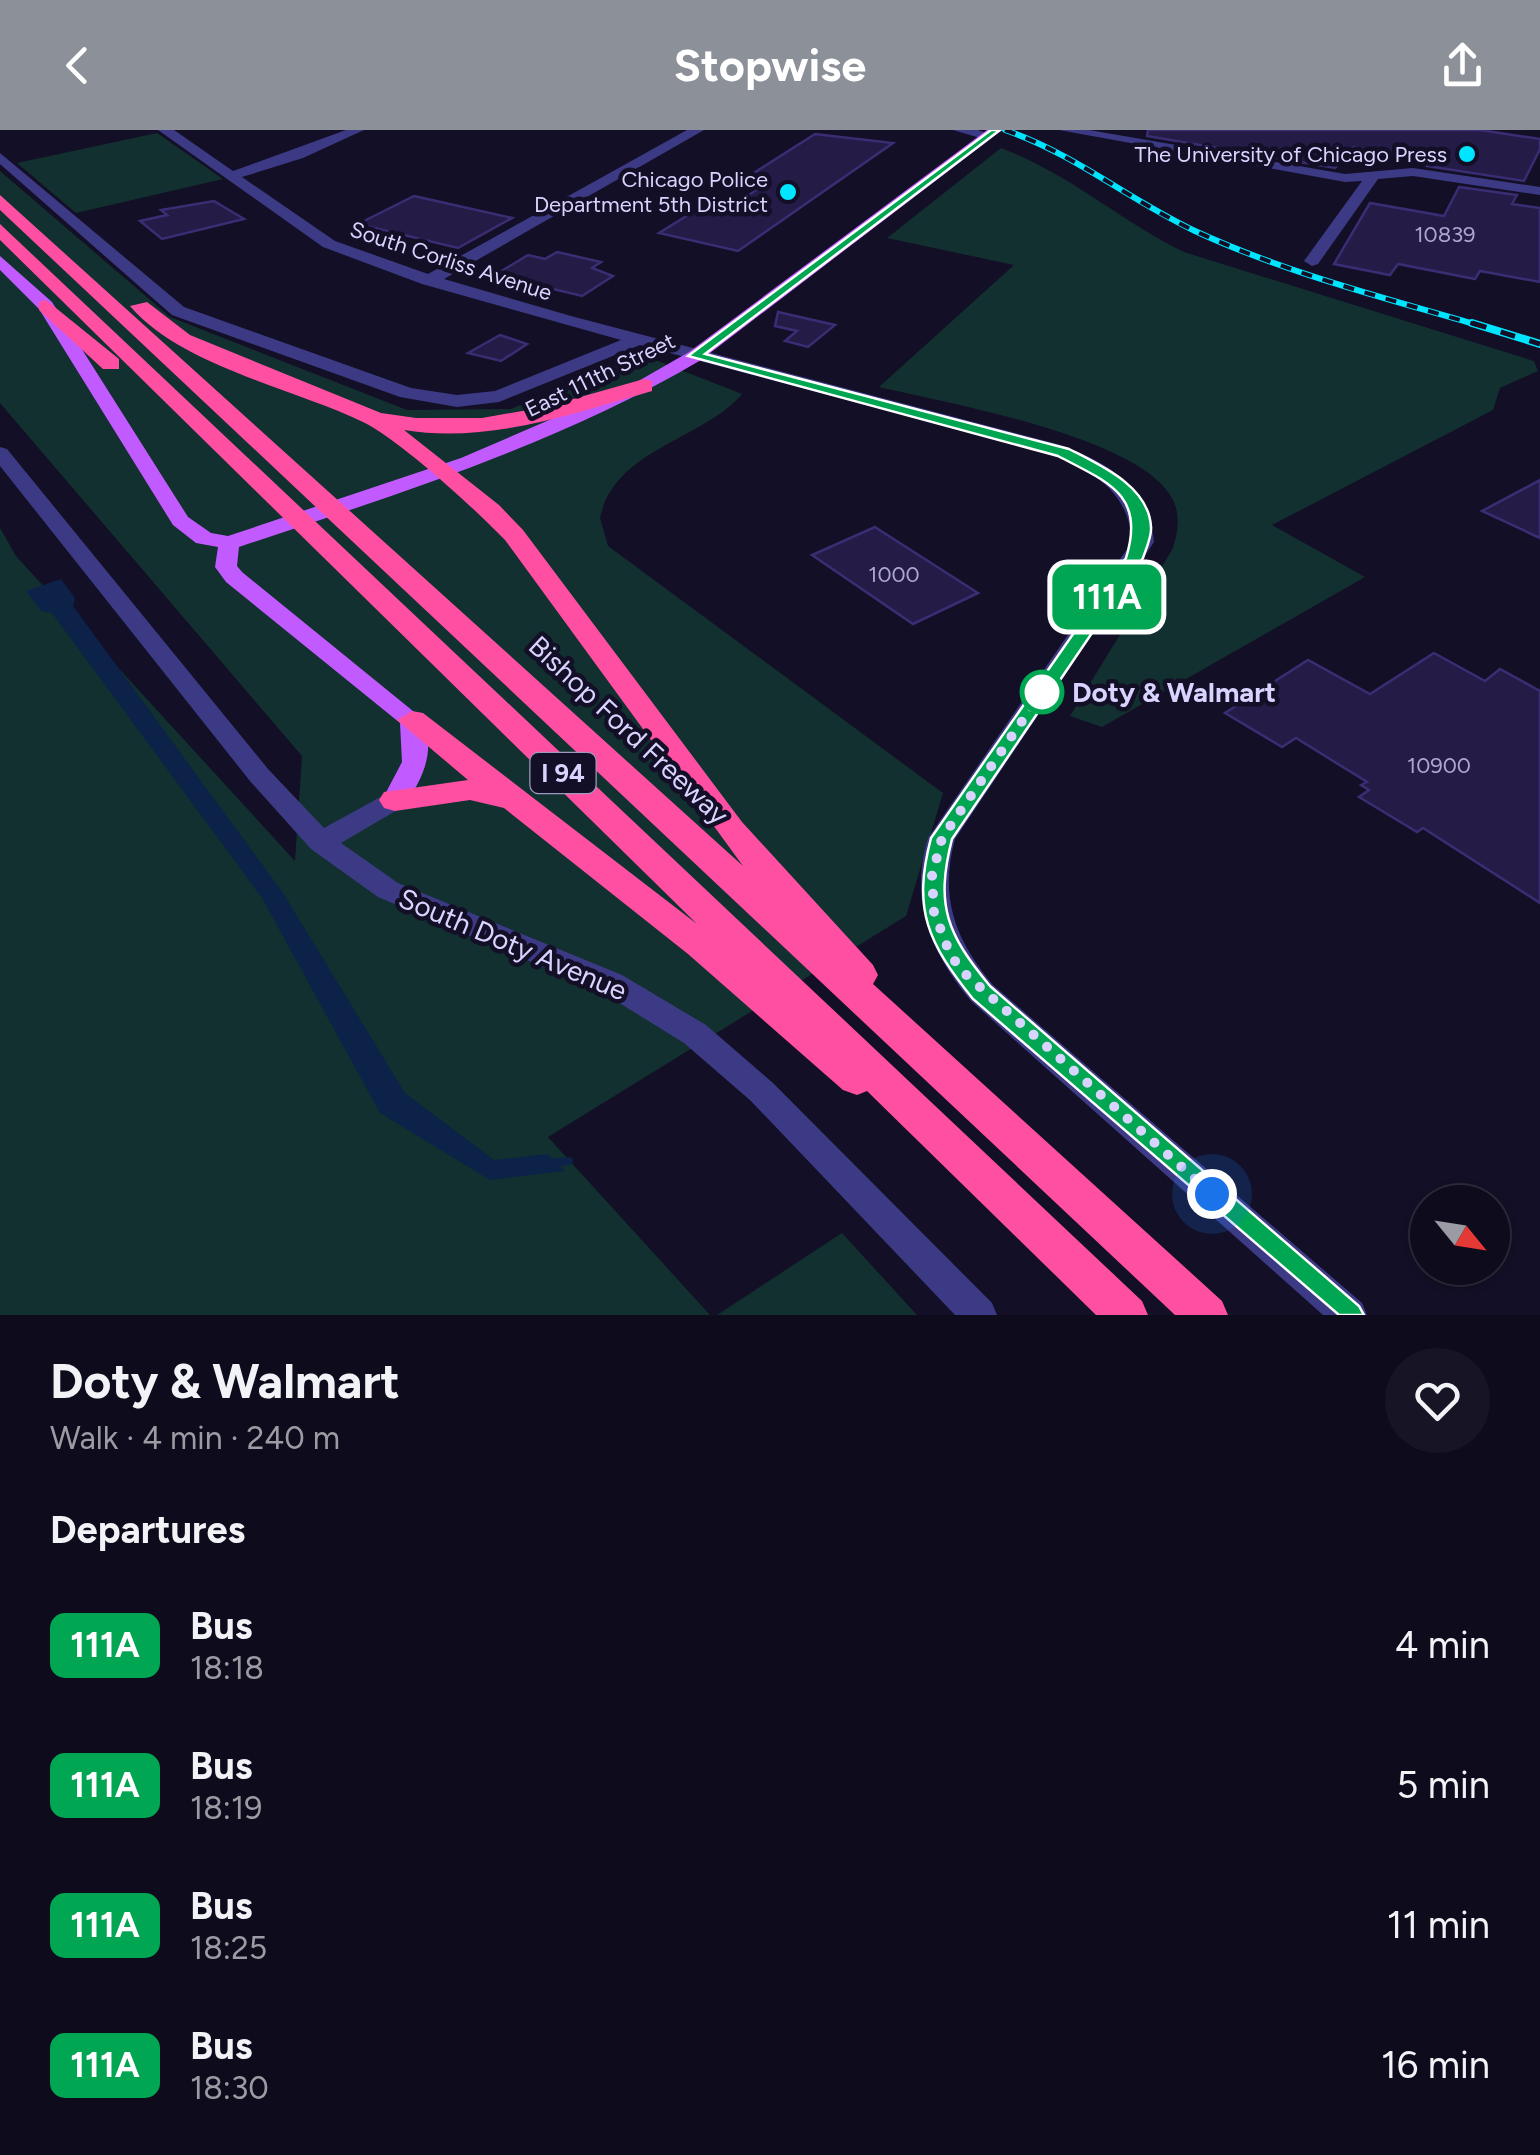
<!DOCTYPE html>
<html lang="en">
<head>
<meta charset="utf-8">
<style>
	:root { --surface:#0e0b1c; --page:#171425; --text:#f1f3f6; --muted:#9b9ba3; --line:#2e2b3b; --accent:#8c9099 }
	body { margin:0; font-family:Figtree,sans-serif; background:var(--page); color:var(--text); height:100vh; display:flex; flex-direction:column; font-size:38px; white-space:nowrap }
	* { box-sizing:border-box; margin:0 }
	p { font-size:32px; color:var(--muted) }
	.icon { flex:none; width:55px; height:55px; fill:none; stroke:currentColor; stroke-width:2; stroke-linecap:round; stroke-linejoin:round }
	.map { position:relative; height:1185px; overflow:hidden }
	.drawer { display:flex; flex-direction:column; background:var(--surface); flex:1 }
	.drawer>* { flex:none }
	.badge { padding:0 20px; border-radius:15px; font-size:35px; line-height:65px }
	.needle { width:65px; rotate:120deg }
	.fabs { position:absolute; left:1410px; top:1055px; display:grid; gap:20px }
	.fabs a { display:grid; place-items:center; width:100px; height:100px; border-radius:50%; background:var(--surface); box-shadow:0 2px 8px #0004,0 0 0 2px var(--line); font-size:50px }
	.you { position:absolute; width:50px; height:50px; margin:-25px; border:8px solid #fff; border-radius:50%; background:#1a73e8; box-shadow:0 0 0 15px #1a73e833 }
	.map>.badge { position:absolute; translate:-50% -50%; box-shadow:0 0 0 5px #fff }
	h2 { padding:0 50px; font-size:38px; line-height:90px }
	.round { display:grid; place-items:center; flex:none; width:105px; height:105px; border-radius:52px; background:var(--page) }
	.head { display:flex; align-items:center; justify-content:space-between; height:170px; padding:0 50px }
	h1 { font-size:48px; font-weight:700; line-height:75px }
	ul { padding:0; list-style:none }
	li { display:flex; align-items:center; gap:30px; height:140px; padding:0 50px }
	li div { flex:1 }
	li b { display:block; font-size:38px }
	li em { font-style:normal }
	li .badge { min-width:110px; font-weight:700; text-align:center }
	header { display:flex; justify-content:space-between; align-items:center; height:130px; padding:0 50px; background:var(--accent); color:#fff; font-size:45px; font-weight:700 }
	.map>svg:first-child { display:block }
</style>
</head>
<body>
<header><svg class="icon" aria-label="back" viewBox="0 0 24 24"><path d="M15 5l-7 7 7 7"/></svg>Stopwise<svg class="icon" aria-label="share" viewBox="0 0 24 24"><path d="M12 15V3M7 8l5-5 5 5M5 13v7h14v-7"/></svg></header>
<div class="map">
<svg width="1540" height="1185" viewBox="0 0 1540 1185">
	<rect width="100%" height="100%" fill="#130f26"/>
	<!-- green -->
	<g fill="#12302f">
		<path d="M157,3L223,49L76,83L17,33Z"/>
		<path d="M1001,18C1074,46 1117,89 1184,122L1534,231L1538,241L1500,258L1493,280L1272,395L1365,447L1102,597L1070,586L1172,420C1178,403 1181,385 1172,368C1138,306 946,273 879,257L1014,135L887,108Z"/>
		<path d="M0,41L170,187L407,280L511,279L640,224L742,264C702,311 615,318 600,388L608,416L943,663L906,786L548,1007L710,1185H0V398L16,426L295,731L302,626L0,273Z"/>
		<path d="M842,1103L917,1185H717Z"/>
	</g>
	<!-- water -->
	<path fill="#0c2248" d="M61,449L75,468L73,476L283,763L405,963L494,1030L547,1024L565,1041L490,1050L380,983L262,768L52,483L41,481L26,461Z"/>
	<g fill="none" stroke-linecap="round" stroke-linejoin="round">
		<!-- stream -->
		<path stroke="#0c2248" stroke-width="8" d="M549,1033L569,1031"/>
	</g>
	<!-- building -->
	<g fill="#241b47" stroke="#3b2d73" stroke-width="2.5">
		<path d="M1148,0H1480L1540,9V19L1524,51L1427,36L1430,30L1354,17L1335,38L1147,6Z"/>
		<path d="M815,4L893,13L738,121L659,103L701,77L723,82L767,53L746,48Z"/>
		<path d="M1459,57L1517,65L1512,74L1540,78V152L1480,141L1475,149L1398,134L1390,145L1334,134L1370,73L1444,86Z"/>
		<path d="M414,66L512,88L458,118L358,94Z"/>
		<path d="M214,71L244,89L162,109L140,91L167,85L161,80Z"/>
		<path d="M557,122L601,132L592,138L613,146L582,166L495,145L528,125L545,129Z"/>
		<path d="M778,182L835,195L808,217L785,211L797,201L775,196Z"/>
		<path d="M500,205L527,214L501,231L468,223Z"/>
		<path d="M1540,350V408L1482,381Z"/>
		<path d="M875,397L881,401L978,463L913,494L812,425Z"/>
		<path d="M1434,523L1485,551L1500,539L1540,561V773L1423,698L1417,702L1359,667L1369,660L1361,655L1367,652L1296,608L1282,617L1225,583L1308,530L1370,564Z"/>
	</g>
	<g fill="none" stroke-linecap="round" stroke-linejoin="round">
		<!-- minor -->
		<g fill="#3d3a85" fill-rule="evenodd">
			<path d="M158,0H174L233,41L346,0H364L303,28L242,47L335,111L428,144L687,0H704L444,149L571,186L1057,314C1106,331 1149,356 1154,412L955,709C939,767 955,810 993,855L1362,1173L1367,1185H1323L971,871C930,821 909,772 928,708L1132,412C1129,359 1089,338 1043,322L640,215L499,272L457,277L400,267L172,185L0,34V23L184,177L411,258L457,265L495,261L621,210L422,154L323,117Z"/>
			<path d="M953,0H978L994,6L987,10Z"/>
			<path d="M1059,0H1089L1345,44L1413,38L1540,57V65L1413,46L1378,49L1318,134L1312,136L1304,131L1362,51L1345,52Z"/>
			<path d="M0,317L7,319L268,639L324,698L386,664H404L408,670L404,676L341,713L398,753L622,845L706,895L773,953L992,1173L997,1185H955L751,971L684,913L600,861L378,767L311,719L250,651L0,336Z"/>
		</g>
		<!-- major -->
		<path fill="#c25bff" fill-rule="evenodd" d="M987,0H1002L701,230C556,315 398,364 239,417L237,436L242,442L424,590C435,624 423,648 404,676L395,679L382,670L402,632L400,593L226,452L215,437L218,417L196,413L173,395L39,179L0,140V126L52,172L188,387L211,403L228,406L461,328L635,253L689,222Z"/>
		<!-- highway -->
		<g fill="#ff4fa3" fill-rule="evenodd">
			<path d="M0,65L743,736L505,410C475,379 400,310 363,292C293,258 181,236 130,176L147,172L190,205L381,283L416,288H482L545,277L644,249L652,251V261C572,284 487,314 404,300L499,375L523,400L742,692L873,835L878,845L873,854L1222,1171L1228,1185H1175L0,80Z"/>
			<path d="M0,94L1142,1171L1148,1185H1096L867,961L857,965L843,960L688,824L504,678L470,670L395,681L384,678L379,670L384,662L468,650L397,590L412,581L423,583L697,794L0,110Z"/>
			<path d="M46,170L119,229V239H103L39,180V172Z"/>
		</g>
		<!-- rail-far1 casing -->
		<g stroke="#00e5ff" stroke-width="6">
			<path id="rail-far1" d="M1005,0C1075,24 1129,70 1195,101C1286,143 1385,168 1481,196"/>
		</g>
		<!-- rail casing -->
		<g stroke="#00e5ff" stroke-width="8">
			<path id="rail" d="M1472,193L1540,214"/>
		</g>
		<!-- rail-far1 -->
		<use href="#rail-far1" stroke="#130f26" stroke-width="4" stroke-dasharray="11" stroke-linecap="butt"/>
		<!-- rail -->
		<use href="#rail" stroke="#130f26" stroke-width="5" stroke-dasharray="15" stroke-linecap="butt"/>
	</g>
	<!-- line -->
	<path fill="#00a651" stroke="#fff" stroke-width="2.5" d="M991,0H1000L705,224L1069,319C1100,335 1149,356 1151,397C1152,406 1146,419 1143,428L952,709C935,776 947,804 990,856L1359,1176L1364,1185H1339L973,869C928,813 912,780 931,708L1126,428C1146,364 1107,352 1058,326L688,226Z"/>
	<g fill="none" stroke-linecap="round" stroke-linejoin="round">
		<!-- walk -->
		<path stroke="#d9d4ff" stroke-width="10" stroke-dasharray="0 18" d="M1042,562L942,708L932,746L934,782L950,824L962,841L1212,1064"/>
	</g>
	<!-- markers -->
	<g fill="#00e5ff" stroke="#130f26" stroke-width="4">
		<circle cx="1467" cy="24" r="10"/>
		<circle cx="788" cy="62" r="10"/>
	</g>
	<circle fill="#fff" stroke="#00a651" stroke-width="5" cx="1042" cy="562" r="20"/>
	<g text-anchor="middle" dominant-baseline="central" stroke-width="9" stroke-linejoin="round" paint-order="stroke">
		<!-- far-poi labels -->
		<g font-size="22" fill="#d9d4ff" stroke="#130f26" text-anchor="end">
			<text x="1447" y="24">The University of Chicago Press</text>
			<text x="768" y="49">Chicago Police<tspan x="768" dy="25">Department 5th District</tspan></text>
		</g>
		<!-- number labels -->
		<g font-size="22" fill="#aca6d1">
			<text x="1445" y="104">10839</text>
			<text x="894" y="444">1000</text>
			<text x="1439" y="635">10900</text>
		</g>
		<!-- far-street labels -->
		<g font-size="22" fill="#d9d4ff" stroke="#130f26">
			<text transform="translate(451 131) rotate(18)">South Corliss Avenue</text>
			<text transform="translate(600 245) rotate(-26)">East 111th Street</text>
		</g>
		<!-- shield labels -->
		<rect fill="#130f26" stroke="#9e99be" stroke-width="2.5" x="530.5" y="623" width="65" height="40" rx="8"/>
		<g font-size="25" font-weight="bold" fill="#d9d4ff">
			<text x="563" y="643">I 94</text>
		</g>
		<!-- stop labels -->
		<g font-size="28" font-weight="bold" fill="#d9d4ff" stroke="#130f26" text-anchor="start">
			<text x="1072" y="562">Doty &amp; Walmart</text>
		</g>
		<!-- street labels -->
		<g font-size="28" fill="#d9d4ff" stroke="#130f26">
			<text transform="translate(629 600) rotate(43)">Bishop Ford Freeway</text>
			<text transform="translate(513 814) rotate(23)">South Doty Avenue</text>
		</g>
	</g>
</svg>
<div class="fabs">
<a><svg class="needle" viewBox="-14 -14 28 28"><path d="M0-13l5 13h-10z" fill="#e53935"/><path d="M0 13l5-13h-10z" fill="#9b9ba3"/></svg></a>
</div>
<div class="you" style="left:1212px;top:1064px"></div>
<b class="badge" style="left:1107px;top:467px;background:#00a651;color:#fff">111A</b>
</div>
<section class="drawer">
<div class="head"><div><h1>Doty &amp; Walmart</h1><p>Walk · 4 min · 240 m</p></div><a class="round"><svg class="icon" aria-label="heart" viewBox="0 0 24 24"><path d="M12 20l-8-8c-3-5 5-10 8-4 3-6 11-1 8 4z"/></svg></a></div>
<h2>Departures</h2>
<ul>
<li><span class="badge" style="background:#00a651;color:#fff">111A</span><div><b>Bus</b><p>18:18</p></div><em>4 min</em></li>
<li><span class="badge" style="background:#00a651;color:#fff">111A</span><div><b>Bus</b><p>18:19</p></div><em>5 min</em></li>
<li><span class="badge" style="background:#00a651;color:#fff">111A</span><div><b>Bus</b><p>18:25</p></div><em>11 min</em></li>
<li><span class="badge" style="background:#00a651;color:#fff">111A</span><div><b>Bus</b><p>18:30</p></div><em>16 min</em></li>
</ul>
</section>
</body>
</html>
